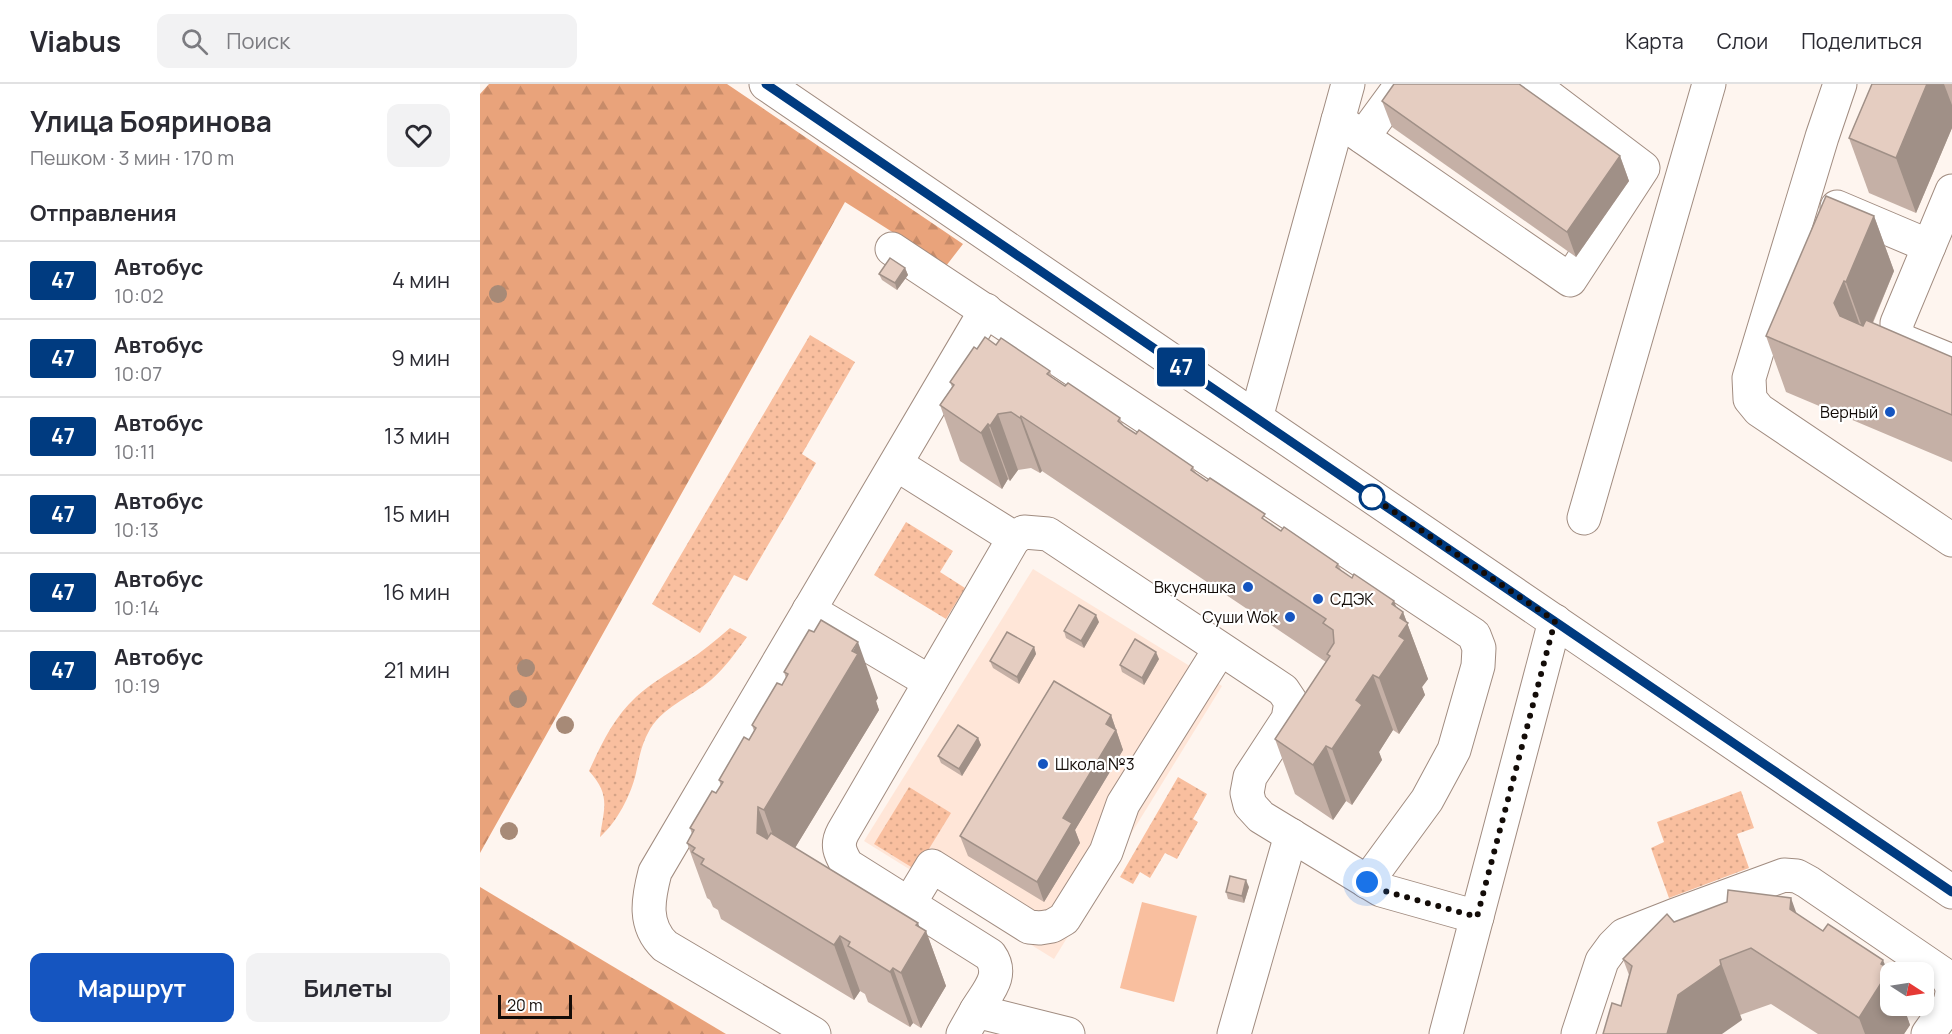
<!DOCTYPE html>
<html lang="ru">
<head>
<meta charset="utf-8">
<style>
	:root { --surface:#fff; --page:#f2f2f3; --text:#2b2b33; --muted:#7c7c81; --line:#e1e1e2; --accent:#1555c0 }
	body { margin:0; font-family:Manrope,sans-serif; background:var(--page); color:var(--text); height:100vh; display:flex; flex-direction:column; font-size:22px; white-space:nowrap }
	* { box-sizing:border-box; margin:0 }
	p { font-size:20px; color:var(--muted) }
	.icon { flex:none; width:33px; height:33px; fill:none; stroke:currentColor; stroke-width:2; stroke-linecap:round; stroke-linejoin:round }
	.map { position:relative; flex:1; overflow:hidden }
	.panel { display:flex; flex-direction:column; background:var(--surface); width:480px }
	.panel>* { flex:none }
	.badge { padding:0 12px; border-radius:4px; font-size:21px; line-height:39px }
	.needle { width:39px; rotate:102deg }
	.fabs { position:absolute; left:1400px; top:878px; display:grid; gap:12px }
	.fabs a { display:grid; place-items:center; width:54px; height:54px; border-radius:12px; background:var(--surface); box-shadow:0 3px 9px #0003; font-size:30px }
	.scale { position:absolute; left:18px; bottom:15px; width:74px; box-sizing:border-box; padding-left:6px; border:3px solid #130c08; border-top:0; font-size:16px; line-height:21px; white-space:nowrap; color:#130c08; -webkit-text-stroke:4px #fff; paint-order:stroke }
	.you { position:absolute; width:30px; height:30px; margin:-15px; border:4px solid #fff; border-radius:50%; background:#1a73e8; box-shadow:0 0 0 9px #1a73e833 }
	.map>.badge { position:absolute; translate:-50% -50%; box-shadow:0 0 0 3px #fff }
	h2 { padding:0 30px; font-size:22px; line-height:54px }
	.round { display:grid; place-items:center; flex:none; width:63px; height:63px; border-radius:12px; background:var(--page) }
	.overview { display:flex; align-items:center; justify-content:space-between; height:102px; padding:0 30px }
	h1 { font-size:28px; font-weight:700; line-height:45px }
	.cta { display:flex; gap:12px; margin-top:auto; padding:12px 30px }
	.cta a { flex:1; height:69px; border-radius:12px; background:var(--accent); color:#fff; font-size:24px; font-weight:700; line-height:69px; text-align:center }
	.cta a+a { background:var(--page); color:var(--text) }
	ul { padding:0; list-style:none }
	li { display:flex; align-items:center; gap:18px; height:78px; padding:0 30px; border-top:2px solid var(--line) }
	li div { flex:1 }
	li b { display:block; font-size:22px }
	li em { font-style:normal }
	li .badge { min-width:66px; font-weight:700; text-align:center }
	header { display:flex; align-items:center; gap:36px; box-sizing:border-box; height:84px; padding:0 30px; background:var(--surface); border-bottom:2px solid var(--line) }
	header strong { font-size:28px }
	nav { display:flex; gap:33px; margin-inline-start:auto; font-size:21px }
	.search { width:420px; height:54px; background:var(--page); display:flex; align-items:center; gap:15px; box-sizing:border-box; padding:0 21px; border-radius:12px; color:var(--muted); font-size:22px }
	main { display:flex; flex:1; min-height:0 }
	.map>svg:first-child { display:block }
</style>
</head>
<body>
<header>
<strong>Viabus</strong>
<div class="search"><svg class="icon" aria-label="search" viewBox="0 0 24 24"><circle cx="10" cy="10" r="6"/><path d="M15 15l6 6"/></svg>Поиск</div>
<nav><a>Карта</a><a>Слои</a><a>Поделиться</a></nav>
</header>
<main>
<section class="panel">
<div class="overview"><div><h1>Улица Бояринова</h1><p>Пешком · 3 мин · 170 m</p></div><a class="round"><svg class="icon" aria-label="heart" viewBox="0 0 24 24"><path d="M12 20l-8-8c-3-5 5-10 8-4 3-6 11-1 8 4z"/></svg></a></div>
<h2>Отправления</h2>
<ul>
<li><span class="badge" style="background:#003b80;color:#fff">47</span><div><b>Автобус</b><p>10:02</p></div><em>4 мин</em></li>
<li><span class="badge" style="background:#003b80;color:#fff">47</span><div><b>Автобус</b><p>10:07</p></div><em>9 мин</em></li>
<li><span class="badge" style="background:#003b80;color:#fff">47</span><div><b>Автобус</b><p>10:11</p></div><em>13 мин</em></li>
<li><span class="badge" style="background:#003b80;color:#fff">47</span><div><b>Автобус</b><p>10:13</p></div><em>15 мин</em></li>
<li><span class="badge" style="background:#003b80;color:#fff">47</span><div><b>Автобус</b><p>10:14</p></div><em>16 мин</em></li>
<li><span class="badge" style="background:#003b80;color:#fff">47</span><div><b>Автобус</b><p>10:19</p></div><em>21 мин</em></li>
</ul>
<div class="cta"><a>Маршрут</a><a>Билеты</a></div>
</section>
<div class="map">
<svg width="1472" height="950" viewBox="0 0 1472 950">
	<defs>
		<pattern id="forest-firs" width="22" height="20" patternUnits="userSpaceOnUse" patternTransform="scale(1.5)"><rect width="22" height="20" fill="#e9a37b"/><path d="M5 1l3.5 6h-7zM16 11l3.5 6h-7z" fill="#c78b69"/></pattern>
		<pattern id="park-dots" width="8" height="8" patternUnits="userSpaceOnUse" patternTransform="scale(1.5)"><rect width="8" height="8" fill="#f9bf9f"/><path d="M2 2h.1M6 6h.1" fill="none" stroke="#d5a387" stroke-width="1.8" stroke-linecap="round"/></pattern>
	</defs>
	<rect width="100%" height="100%" fill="#fef5ef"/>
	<!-- built -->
	<path fill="#ffe6d8" d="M553,485L742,602L574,875L384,757Z"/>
	<!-- green -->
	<path fill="#f9bf9f" d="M662,818L717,832L694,918L640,904Z"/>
	<!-- forest -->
	<g fill="url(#forest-firs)">
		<path d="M9,0H247L483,160L466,182L365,118L0,769V10Z"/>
		<path d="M0,803L246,950H0Z"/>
	</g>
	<!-- park -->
	<g fill="url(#park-dots)">
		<path d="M330,251L375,278L322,370L336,379L267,497L254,491L220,549L172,520Z"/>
		<path d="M426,438L473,467L460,488L485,504L466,535L394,491Z"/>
		<path d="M250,544L267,553C256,568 245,584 231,596C211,613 180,624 168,649C161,662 159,675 156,689C151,711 137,738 120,753C124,724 131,711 109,687C121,661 134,633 156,613C171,599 189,589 206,578C222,568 236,556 250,544Z"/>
		<path d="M698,693L727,710L713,735L718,738L697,775L685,769L670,794L660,788L653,800L640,793Z"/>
		<path d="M429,703L471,729L436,786L394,760Z"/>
		<path d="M1261,707L1274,744L1257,750L1269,784L1189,814L1171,764L1184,758L1177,738Z"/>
	</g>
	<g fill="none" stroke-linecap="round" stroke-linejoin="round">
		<!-- minor casing -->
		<g stroke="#a18c80" stroke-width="35">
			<g id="minor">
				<path d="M1360,0L1342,53L1269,294L1270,315L1279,326L1472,456"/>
				<path d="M858,36L1090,196L1163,84L1052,0"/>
				<path d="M883,53L922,0"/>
				<path d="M1472,107L1417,239V251L1423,257L1472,277"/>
				<path d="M1357,123L1449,162"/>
				<path d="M412,165L994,551L999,564L998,582L974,666L947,716L887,798"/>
				<path d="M776,334L868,0"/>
				<path d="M416,380L534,454L544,448L568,450L803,606L811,618L808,635L770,693L767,709L770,721L781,733L901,806L997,833"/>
				<path d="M1104,434L1229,0"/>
				<path d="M329,526L450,598"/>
				<path d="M429,820L452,782L549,843L560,844L572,842L584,835L626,768L643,720L740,565"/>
				<path d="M496,927C507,908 525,892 510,871L367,781C360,769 356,761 363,748L534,454"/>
				<path d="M334,950L185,862C163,841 168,815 175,788L506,226"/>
				<path d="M483,950L496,927L588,950"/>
				<path d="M754,950L811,751"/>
				<path d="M966,950L1075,537"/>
				<path d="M1098,950L1122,877L1133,862L1144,851L1195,831L1304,791L1317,792L1328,798L1466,892L1472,902"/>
				<path d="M1448,950L1470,919L1472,909"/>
			</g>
		</g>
		<!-- major casing -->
		<g stroke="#a18c80" stroke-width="35">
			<path id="major" d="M286,0L1472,808"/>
		</g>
		<!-- minor -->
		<use href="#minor" stroke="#fff" stroke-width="33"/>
		<!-- major -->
		<use href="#major" stroke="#fff" stroke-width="33"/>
	</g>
	<!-- trees -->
	<g fill="#a78a77">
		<circle cx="18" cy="210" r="9"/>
		<circle cx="46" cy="584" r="9"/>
		<circle cx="38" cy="615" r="9"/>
		<circle cx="85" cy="641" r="9"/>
		<circle cx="29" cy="747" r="9"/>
	</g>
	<!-- wall -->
	<g fill="#c5b0a6">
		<path d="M1392,0H1472V44L1436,129L1389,109L1369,54Z"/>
		<path d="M902,17L1140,72L1149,97L1096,173L912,43Z"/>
		<path d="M1394,132L1414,187L1393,239L1472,273V378L1306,308L1286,252Z"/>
		<path d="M425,184L428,191L417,206L402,196L399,190Z"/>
		<path d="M516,261L570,287L572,293L585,302L640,334L643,341L656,350L713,383L716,389L801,447L858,480L861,486L872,494L914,517L916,524L923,528L948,595L942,603L945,611L919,650L913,646L899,668L902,676L872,721L866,717L853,736L815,710L795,655L846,578L562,387L560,389L551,384L538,386L530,397L528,395L522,405L480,377L460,321L472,303L470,298L497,265Z"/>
		<path d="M619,538L604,564L586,554L584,547Z"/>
		<path d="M554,563L556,570L539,600L513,584L510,577Z"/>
		<path d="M679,575L664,601L642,588L640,581Z"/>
		<path d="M304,588L398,614L396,617L399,626L315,764L446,847L466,902L441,944L433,939L430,943L388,918L385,910L380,907L374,916L241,835L238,826L233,823L230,816L227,814L207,759L212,750L210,744L236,709L241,702L239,696L269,656L274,647L272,641L302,601L306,594Z"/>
		<path d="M631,631L643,666L595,746L600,759L564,818L488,772L480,752Z"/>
		<path d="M498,654L501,661L482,692L461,679L458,672Z"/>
		<path d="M769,803L764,819L748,815L746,808Z"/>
		<path d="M1317,830L1343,847L1410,885L1411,888H1410V921H1423L1430,941L1424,950H1338L1291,920L1260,931L1262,936L1141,922L1149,891L1143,875L1194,838Z"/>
	</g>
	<!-- shaded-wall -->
	<g fill="#a09087">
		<path d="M1447,0H1464L1472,21V44L1436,129L1416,74Z"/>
		<path d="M1140,72L1149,97L1096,173L1087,148Z"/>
		<path d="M1394,132L1414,187L1386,254L1366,198Z"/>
		<path d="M425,184L428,191L417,206L415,199Z"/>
		<path d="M1364,197L1384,253L1374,275L1354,219Z"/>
		<path d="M518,330L538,386L530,397L510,342Z"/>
		<path d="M541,332L562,387L560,389L540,334Z"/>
		<path d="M508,340L528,395L522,405L501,349Z"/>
		<path d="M914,517L920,533L923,528L948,595L942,603L945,611L919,650L899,594L919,552L912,520Z"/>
		<path d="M616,531L619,538L604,564L601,557Z"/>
		<path d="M378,558L398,614L396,617L399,626L304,782L284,726Z"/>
		<path d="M554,563L556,570L539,600L537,593Z"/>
		<path d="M676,568L679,575L664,601L662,594Z"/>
		<path d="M893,591L913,646L899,668L902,676L872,721L852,665L876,616Z"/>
		<path d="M631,631L643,666L595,746L600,759L564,818L557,798L583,734L626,640Z"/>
		<path d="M498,654L501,661L482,692L479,685Z"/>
		<path d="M846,662L866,717L853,736L833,681Z"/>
		<path d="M278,723L298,778L277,749Z"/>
		<path d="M766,796L769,803L764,819L762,812Z"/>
		<path d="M1311,814L1331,870L1310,825Z"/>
		<path d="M438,839L443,852L446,847L466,902L441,944L421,889L436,841Z"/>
		<path d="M360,852L380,907L374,916L354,861Z"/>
		<path d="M1240,876L1262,936L1242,950H1187L1198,911Z"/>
		<path d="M1403,876L1408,888L1410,885L1411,888H1410V921H1423L1430,941L1424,950H1385L1379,934L1401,880Z"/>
		<path d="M413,884L433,939L430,943L410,888Z"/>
	</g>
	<!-- building -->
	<g fill="#e5cdc1" stroke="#a09087" stroke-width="1.5">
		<path d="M914,0H1039L1140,72L1087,148L902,17Z"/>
		<path d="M1392,0H1447L1416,74L1369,54Z"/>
		<path d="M1346,112L1394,132L1366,198L1364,197L1354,219L1360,232L1383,242L1386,236L1472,273V331L1286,252Z"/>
		<path d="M410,174L425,184L415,199L399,190Z"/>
		<path d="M505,253L516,261L521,254L570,287L567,290L585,302L588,299L640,334L638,337L645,343L656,350L659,346L713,383L711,386L727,397L730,394L785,430L782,434L801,447L804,443L858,480L856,483L872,494L874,490L914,517L912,520L923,528L920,534L928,539L919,552L925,556L899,594L893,591L876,616L882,621L852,665L846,662L833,681L795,655L850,572L847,570L854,559L853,546L843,539L846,535L541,332L540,334L531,328L518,330L510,342L508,340L501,349L460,321L474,301L470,298L494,263L497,265Z"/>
		<path d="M599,521L616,531L601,557L584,547Z"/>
		<path d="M341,536L378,558L372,567L378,570L284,726L278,723L277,749L287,755L291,749L438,839L436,841L446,847L421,889L413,884L410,888L368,862L370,858L360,852L354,861L221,780L224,775L212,768L215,764L207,759L214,746L210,744L232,707L236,709L243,698L239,696L264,653L269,656L276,644L272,641L297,599L302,601L308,590L304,588L329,546L334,548Z"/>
		<path d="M527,548L554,563L537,593L510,577Z"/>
		<path d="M655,555L676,568L662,594L640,581Z"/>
		<path d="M574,597L631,631L626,640L636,646L583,734L592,739L557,798L480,752Z"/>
		<path d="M478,641L498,654L479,685L458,672Z"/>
		<path d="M750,792L766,796L762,812L746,808Z"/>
		<path d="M1248,806L1311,814L1310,825L1343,847L1348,840L1403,876L1401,880L1410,885L1379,934L1271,864L1240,876L1241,881L1198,911L1187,950H1123L1132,919L1141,922L1152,882L1143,875L1187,830L1194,838L1247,818Z"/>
	</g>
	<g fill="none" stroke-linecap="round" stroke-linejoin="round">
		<!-- line casing -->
		<g stroke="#fff" stroke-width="14">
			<path id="line" d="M286,0L1472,808"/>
		</g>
		<!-- line -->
		<use href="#line" stroke="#003b80" stroke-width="9"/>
		<!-- walk -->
		<path stroke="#130c08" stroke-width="6" stroke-dasharray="0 10.8" d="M887,798L901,806L997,833L1075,537L892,413"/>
	</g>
	<!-- markers -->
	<g fill="#1555c0" stroke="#fff" stroke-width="2">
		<circle cx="1410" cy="328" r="6"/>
		<circle cx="768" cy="503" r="6"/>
		<circle cx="838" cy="515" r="6"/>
		<circle cx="810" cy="533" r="6"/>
		<circle cx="563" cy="680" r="6"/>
	</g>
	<circle fill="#fff" stroke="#003b80" stroke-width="3" cx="892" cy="413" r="12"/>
	<g text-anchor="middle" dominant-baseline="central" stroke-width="4.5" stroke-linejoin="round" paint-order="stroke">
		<!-- poi labels -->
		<g font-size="16" fill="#130c08" stroke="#fff" text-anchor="end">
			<text x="1398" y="328">Верный</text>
			<text x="756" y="503">Вкусняшка</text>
			<text x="850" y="515" text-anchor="start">СДЭК</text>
			<text x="798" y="533">Суши Wok</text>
			<text x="575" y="680" text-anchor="start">Школа №3</text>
		</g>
	</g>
</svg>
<div class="fabs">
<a><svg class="needle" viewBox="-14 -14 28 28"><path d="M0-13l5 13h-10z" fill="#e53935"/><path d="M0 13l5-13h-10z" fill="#7c7c81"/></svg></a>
</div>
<div class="scale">20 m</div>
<div class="you" style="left:887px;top:798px"></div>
<b class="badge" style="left:701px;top:283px;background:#003b80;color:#fff">47</b>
</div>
</main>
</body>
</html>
